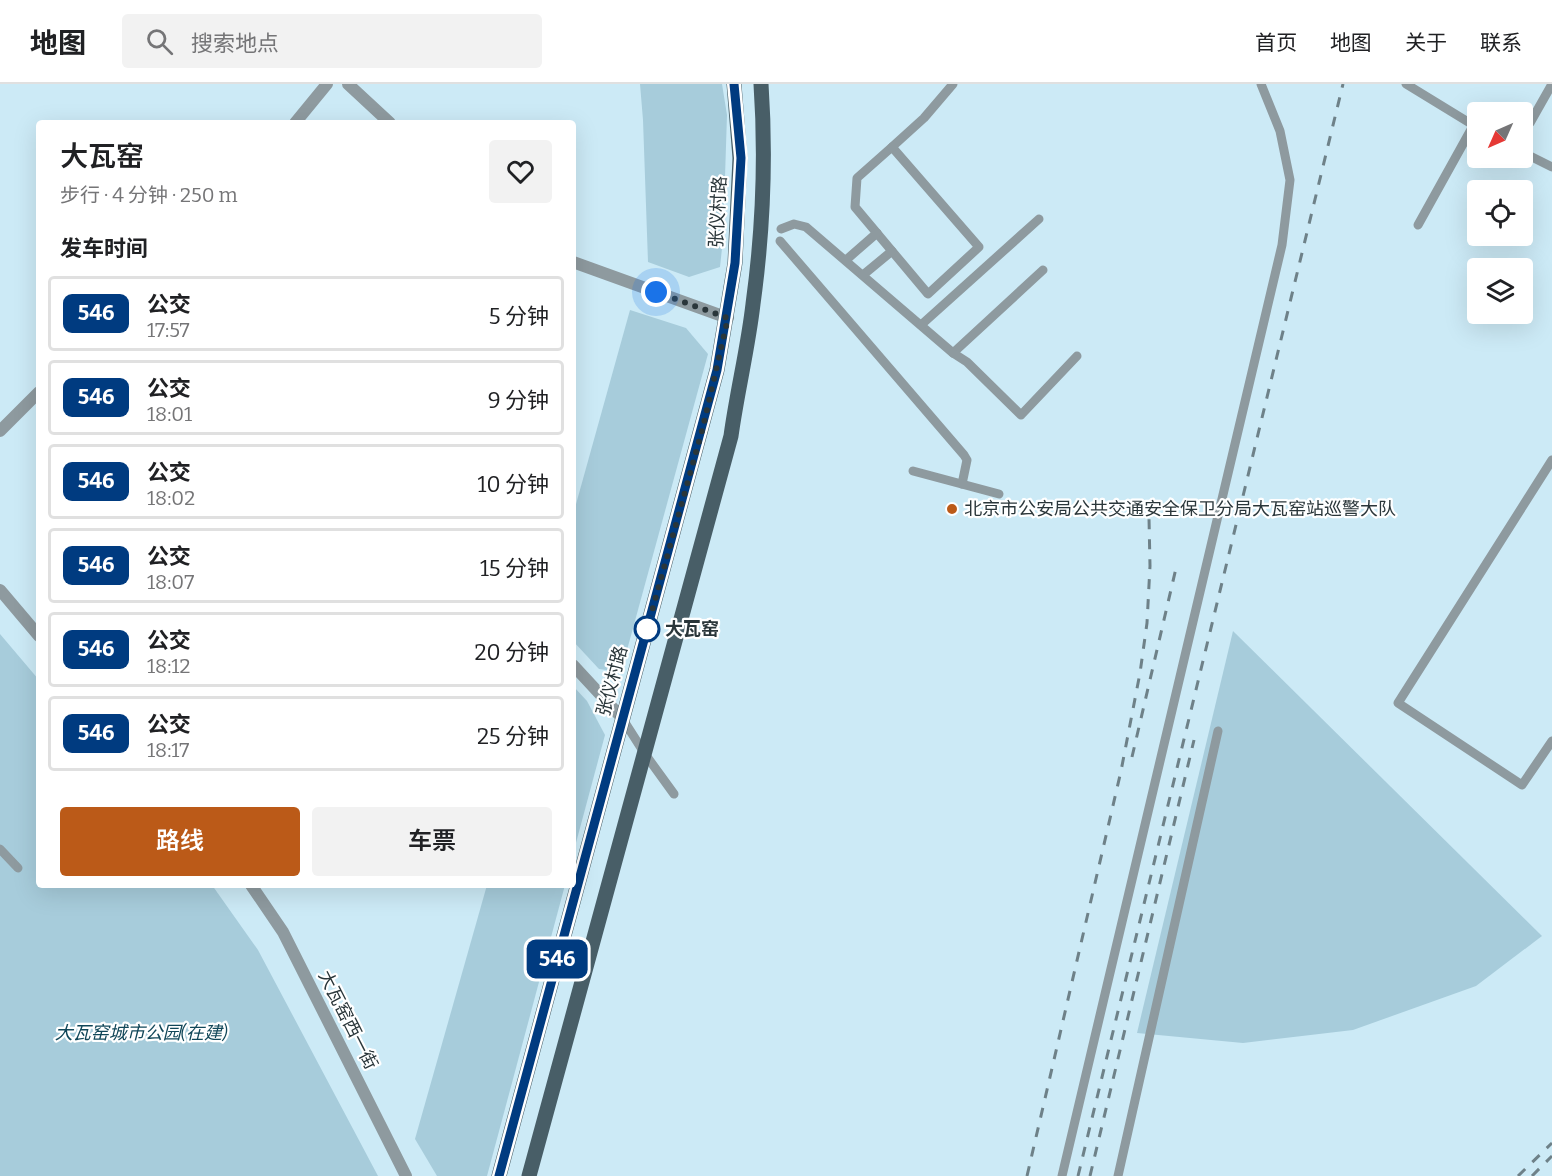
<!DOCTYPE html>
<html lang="zh">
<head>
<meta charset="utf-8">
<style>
	:root { --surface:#fff; --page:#f2f2f2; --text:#202124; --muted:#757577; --line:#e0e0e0; --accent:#bb5a18 }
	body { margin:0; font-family:Bitter,"Noto Sans SC",serif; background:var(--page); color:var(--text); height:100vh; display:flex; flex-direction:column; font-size:22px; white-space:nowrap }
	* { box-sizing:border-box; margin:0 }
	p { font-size:20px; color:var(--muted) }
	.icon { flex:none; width:33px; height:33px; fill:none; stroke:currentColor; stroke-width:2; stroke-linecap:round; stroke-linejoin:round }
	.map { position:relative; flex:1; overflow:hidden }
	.side { position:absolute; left:36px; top:36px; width:540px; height:768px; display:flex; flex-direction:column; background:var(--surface); border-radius:6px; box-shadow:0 6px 24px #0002 }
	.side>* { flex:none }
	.badge { padding:0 12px; border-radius:9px; font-size:21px; line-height:39px }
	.needle { width:39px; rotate:225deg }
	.buttons { position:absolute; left:1467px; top:18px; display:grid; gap:12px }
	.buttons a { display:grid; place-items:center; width:66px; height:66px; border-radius:6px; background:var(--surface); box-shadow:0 6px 24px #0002; font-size:30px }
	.you { position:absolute; width:30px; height:30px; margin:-15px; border:4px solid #fff; border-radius:50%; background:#1a73e8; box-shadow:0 0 0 9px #1a73e833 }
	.map>.badge { position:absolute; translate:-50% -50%; box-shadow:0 0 0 3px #fff }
	h2 { padding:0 24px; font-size:22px; line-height:54px }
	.round { display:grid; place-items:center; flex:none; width:63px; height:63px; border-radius:6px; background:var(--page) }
	.head { display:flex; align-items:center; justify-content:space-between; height:102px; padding:0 24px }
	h1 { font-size:28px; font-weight:600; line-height:45px }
	.cta { display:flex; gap:12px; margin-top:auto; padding:12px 24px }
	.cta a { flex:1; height:69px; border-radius:6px; background:var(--accent); color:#fff; font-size:24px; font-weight:600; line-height:69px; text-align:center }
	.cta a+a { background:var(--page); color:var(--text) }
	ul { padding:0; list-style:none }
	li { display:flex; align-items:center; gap:18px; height:75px; margin:0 12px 9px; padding:0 12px; border:3px solid var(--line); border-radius:6px }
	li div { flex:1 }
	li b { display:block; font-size:22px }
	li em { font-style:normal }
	li .badge { min-width:66px; font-weight:700; text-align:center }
	header { display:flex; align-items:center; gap:36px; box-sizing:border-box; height:84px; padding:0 30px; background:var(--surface); border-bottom:2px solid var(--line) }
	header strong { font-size:28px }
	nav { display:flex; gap:33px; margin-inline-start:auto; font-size:21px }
	.search { width:420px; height:54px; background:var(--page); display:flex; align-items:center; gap:15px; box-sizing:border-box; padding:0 21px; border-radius:6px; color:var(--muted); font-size:22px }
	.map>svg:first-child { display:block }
</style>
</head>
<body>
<header>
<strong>地图</strong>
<div class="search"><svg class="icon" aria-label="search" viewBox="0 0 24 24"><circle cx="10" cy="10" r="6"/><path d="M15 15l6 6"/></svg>搜索地点</div>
<nav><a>首页</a><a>地图</a><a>关于</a><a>联系</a></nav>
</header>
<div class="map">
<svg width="1552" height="1092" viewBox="0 0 1552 1092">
	<rect width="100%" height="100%" fill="#cceaf6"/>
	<!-- green -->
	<g fill="#a7ccdb">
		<path d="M640,0H722L727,31L723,155L720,183L689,193L648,178L643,36Z"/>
		<path d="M630,226L686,244L708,270L621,588L599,585L573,557V431Z"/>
		<path d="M1233,547L1542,852L1476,902L1353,946L1243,959L1137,949Z"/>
		<path d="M0,550L39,596V801H212L258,866L378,1092H0Z"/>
		<path d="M573,602L587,617L605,651L573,770Z"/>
		<path d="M487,801H565L487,1092H437L415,1055Z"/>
	</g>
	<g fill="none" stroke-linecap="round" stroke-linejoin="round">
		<!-- minor -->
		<g stroke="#8e9a9f" stroke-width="9">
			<path d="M1406,0L1478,44"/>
			<path d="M1522,39H1530L1552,0"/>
			<path d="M892,63L979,163L928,210L855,123L857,94Z"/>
			<path d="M892,63L924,34L953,0"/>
			<path d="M1522,68L1552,83"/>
			<path d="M1418,141L1473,42"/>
			<path d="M781,145L794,140L806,143L953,269L1043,186"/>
			<path d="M780,157L964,371L967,376L962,400"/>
			<path d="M846,176L877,149"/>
			<path d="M863,191L892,167"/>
			<path d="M921,241L1039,135"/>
			<path d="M953,269L967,278L1021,331L1077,272"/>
			<path d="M1552,376L1398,619L1522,701L1552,657"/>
			<path d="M913,387L999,410"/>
			<path d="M622,634L645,670L674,710"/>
			<path d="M0,765L18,784"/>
			<path d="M1062,1092L1282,161L1290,96L1280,47L1261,0"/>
			<path d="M1118,1092L1218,647"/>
		</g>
		<!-- tertiary -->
		<g stroke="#8e9a9f" stroke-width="12">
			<path d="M348,0L390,39"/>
			<path d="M295,39L327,0"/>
			<path d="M573,178L728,234"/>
			<path d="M0,347L39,308"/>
			<path d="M0,506L39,552"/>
			<path d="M573,581L622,634"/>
			<path d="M251,801L283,848L406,1092"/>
		</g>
		<!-- primary -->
		<g stroke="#485e67" stroke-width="15">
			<path d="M499,1092L717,286L735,179L740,74L734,0"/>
			<path d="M529,1092L731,352C737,308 748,264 753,220C763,147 766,73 761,0"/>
		</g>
		<!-- rail -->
		<g stroke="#6e8188" stroke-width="3" stroke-dasharray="10 10" stroke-linecap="butt">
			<path d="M1132,673L1177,480"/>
			<path d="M1027,1092L1121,687L1140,589L1147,539L1150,482L1149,434"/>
			<path d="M1078,1092L1343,0"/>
			<path d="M1090,1092L1194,656"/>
			<path d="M1518,1092L1552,1059"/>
			<path d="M1532,1092L1552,1072"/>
		</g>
	</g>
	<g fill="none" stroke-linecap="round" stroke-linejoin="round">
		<!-- line casing -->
		<g stroke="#fff" stroke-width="14">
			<path id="line" d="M499,1092L717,286L735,179L741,74L734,0"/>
		</g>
		<!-- line -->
		<use href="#line" stroke="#003b80" stroke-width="9"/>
		<!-- walk -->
		<path stroke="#2a363a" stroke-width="6" stroke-dasharray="0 10.8" d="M647,545L703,343L728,234L656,208"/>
	</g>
	<!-- markers -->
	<circle fill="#bb5a18" stroke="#fff" stroke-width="2" cx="952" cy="425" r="6"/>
	<circle fill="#fff" stroke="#003b80" stroke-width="3" cx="647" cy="545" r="12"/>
	<g text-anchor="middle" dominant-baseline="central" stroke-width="4.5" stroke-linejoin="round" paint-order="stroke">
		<!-- street labels -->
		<g font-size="18" fill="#2a363a" stroke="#fff">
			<text transform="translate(718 128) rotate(-87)">张仪村路</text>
			<text transform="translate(612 597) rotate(-75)">张仪村路</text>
			<text transform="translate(348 936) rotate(63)">大瓦窑西一街</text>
		</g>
		<!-- poi labels -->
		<g font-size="18" fill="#2a363a" stroke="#fff" text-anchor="start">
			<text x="964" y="425">北京市公安局公共交通安全保卫分局大瓦窑站巡警大队</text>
		</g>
		<!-- stop labels -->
		<g font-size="18" font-weight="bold" fill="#2a363a" stroke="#fff" text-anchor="start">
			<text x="665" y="545">大瓦窑</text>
		</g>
		<!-- park labels -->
		<g font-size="18" font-style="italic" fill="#114759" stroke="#fff">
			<text x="141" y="949">大瓦窑城市公园(在建)</text>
		</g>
	</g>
</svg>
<div class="buttons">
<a><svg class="needle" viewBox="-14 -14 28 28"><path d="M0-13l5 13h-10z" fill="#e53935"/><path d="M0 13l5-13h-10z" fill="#757577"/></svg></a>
<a><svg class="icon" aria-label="locate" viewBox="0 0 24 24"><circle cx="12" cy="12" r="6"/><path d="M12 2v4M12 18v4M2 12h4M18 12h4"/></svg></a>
<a><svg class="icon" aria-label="layers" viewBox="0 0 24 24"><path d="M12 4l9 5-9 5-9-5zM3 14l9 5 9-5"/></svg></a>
</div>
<div class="you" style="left:656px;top:208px"></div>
<b class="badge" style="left:557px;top:875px;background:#003b80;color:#fff">546</b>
<section class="side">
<div class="head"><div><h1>大瓦窑</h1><p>步行 · 4 分钟 · 250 m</p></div><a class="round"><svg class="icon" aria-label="heart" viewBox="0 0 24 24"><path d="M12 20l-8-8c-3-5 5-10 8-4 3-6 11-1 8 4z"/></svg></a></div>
<h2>发车时间</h2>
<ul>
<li><span class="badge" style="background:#003b80;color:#fff">546</span><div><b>公交</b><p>17:57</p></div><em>5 分钟</em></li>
<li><span class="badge" style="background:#003b80;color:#fff">546</span><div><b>公交</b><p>18:01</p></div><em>9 分钟</em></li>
<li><span class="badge" style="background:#003b80;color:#fff">546</span><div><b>公交</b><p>18:02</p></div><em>10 分钟</em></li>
<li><span class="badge" style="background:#003b80;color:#fff">546</span><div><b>公交</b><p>18:07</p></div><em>15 分钟</em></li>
<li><span class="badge" style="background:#003b80;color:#fff">546</span><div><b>公交</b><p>18:12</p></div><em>20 分钟</em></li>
<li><span class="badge" style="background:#003b80;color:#fff">546</span><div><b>公交</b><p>18:17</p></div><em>25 分钟</em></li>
</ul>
<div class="cta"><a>路线</a><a>车票</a></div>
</section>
</div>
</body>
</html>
